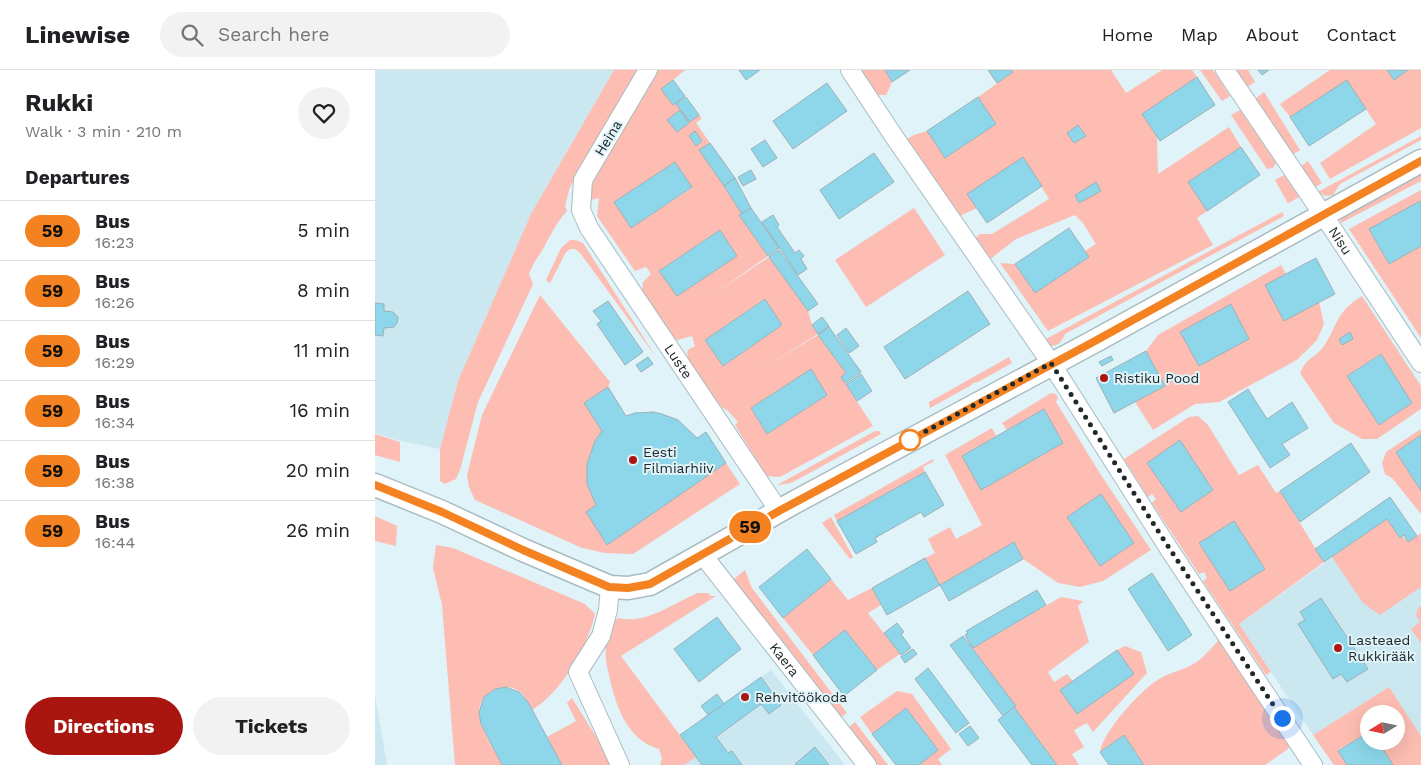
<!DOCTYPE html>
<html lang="en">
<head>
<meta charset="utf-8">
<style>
	:root { --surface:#fff; --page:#f2f2f2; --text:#202124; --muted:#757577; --line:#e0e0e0; --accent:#a8160f }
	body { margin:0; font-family:"Work Sans",sans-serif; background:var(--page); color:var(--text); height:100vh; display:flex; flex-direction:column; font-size:19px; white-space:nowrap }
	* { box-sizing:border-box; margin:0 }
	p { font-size:16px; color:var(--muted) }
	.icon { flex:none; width:28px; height:28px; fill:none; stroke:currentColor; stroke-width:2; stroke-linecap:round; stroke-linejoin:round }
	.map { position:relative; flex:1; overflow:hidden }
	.sheet { display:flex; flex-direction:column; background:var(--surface); width:375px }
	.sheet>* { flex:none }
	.badge { padding:0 10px; border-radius:16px; font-size:18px; line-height:32px }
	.needle { width:32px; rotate:260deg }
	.tools { position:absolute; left:985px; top:635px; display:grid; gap:10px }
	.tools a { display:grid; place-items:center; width:45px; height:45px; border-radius:50%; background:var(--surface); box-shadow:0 5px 20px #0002; font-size:25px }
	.you { position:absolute; width:25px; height:25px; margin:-12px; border:4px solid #fff; border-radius:50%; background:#1a73e8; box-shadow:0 0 0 8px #1a73e833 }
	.map>.badge { position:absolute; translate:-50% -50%; box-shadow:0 0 0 2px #fff }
	h2 { padding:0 25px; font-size:19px; line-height:45px }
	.round { display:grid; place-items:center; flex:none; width:52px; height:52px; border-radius:26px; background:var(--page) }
	.headline { display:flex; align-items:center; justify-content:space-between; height:85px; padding:0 25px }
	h1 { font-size:24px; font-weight:700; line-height:38px }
	.button { display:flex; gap:10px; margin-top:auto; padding:10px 25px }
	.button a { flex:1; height:58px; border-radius:30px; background:var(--accent); color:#fff; font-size:20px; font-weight:700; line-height:58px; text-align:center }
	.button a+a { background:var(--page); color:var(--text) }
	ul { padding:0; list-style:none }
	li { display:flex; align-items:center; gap:15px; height:60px; padding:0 25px; border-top:1px solid var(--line) }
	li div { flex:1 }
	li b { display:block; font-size:19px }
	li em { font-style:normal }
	li .badge { min-width:55px; font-weight:700; text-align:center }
	header { display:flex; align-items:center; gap:30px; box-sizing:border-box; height:70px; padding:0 25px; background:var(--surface); border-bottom:1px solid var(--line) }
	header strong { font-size:24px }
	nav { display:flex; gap:28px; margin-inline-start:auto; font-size:18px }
	.search { width:350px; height:45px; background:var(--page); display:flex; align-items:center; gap:12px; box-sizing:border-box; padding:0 18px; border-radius:28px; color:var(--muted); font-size:19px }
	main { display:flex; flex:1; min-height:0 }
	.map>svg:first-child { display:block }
</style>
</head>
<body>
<header>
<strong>Linewise</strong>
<div class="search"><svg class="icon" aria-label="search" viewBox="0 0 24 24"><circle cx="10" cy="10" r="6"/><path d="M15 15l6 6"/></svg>Search here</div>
<nav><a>Home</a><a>Map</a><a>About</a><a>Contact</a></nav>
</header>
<main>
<section class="sheet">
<div class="headline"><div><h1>Rukki</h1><p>Walk · 3 min · 210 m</p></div><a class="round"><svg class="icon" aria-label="heart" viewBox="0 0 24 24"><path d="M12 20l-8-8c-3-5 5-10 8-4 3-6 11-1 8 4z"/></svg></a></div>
<h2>Departures</h2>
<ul>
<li><span class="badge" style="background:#f58220;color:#111">59</span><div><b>Bus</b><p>16:23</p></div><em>5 min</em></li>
<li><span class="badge" style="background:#f58220;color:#111">59</span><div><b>Bus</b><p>16:26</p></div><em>8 min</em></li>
<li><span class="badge" style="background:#f58220;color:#111">59</span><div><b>Bus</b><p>16:29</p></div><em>11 min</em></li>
<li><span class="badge" style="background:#f58220;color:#111">59</span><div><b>Bus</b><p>16:34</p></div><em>16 min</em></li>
<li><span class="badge" style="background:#f58220;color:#111">59</span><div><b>Bus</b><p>16:38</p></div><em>20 min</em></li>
<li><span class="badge" style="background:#f58220;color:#111">59</span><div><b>Bus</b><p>16:44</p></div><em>26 min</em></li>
</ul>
<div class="button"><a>Directions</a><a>Tickets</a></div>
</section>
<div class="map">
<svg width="1046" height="695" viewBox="0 0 1046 695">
	<rect width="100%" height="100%" fill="#dff3f9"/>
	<!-- built -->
	<g fill="#cbe7f0">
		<path d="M0,0H239L156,144L83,311L65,379L22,370L0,363Z"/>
		<path d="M1012,449L1046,499V666L1014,617L938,665L864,554Z"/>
		<path d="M396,600L470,695H309L321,687L305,665Z"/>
		<path d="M0,626L12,695H0Z"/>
	</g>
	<!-- green -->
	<g fill="#fdbdb2" fill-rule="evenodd">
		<path d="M239,0H263L195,117L190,136L192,141C181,153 176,165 168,179C163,187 157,195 154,204L158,214L103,332L85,400L81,409L70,414L65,411V379L83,311L156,144Z"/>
		<path d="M282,0H310L287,19L298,35L301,34L315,52L324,45L327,48L321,53L335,73L325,80L367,144L365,146L393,186L339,224L394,187L433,241L437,255L443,264L388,298L443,265L471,303L466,307L498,356L405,407L391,406L360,355L363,352L352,340L346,337L314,291L312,283L313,280L320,276L317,266L303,270L298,268L267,221L268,212L276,204L271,197L260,201L222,146L224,128L216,130L217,116L224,98ZM305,40L314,53L302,62L292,50ZM300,92L317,118L256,158L239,132ZM345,160L362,186L302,226L285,200ZM389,229L407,255L348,296L330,270ZM436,300L452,325L393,364L376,339Z"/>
		<path d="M485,0H510L517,12L511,25H502Z"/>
		<path d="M636,0H736L751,23L787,0H817L822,7L767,44L782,66L783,104L854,57L866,77L813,112L832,141L822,148L838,175L673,261L625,193L640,194L660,223L713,187L710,181L721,174L708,153L700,145L641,169L614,190L599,169L605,164H617L674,129L648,87L593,124L602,138L585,146L532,69L539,65L552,61L571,88L621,54L603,27L638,2Z"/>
		<path d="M825,0H838L855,26L847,31Z"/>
		<path d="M860,0H873L880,12L872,17Z"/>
		<path d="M955,0H1012L1019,10L1033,0H1046V58L955,109L945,93L1001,54L972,11L915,47L905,34Z"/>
		<path d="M889,22L925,80L917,85L880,29Z"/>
		<path d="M865,40L901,93L898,98L892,99L856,45Z"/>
		<path d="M1046,66V70L965,114L958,125L950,126L943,122Z"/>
		<path d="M933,91L947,113L939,118L925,97Z"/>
		<path d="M1046,101V111L966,153L965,147Z"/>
		<path d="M909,105L924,127L914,133L912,132L900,110Z"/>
		<path d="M1046,120V133L1044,131L994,160L1014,194L1046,176V268L974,159Z"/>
		<path d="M539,138L570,185L491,237L460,190Z"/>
		<path d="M907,142L909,146L690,264C686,273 683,276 674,276L669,270Z"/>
		<path d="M195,170H200L208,173L281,287L206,184L200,179H195L191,182L175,213L171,210L186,178Z"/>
		<path d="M906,195L911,204L944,232L949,254L942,270L923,289L911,296L844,332L820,334L778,360L760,332L790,316L771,281L783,265ZM856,235L874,269L824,296L806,262Z"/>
		<path d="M165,225L235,312L233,317L227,361L220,371L212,394V414L221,435L211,442L232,475L351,393L365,414L258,484L230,483L207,478L100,430L94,417L92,405L107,345Z"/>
		<path d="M987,226L1046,316V339L1002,369H987L959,353L925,303C932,287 941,287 949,276C964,253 960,243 987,226ZM1005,284L1037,333L1004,355L972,306Z"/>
		<path d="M634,287L637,293L603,312L598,313L595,316L555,338L554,332Z"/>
		<path d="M676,323L681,324L683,328L681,332L726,405L776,480L728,511L705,517L683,513L648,489L638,473L565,515L550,488L560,483L553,469L575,457L581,469L607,455L570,385L617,358L621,366L587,386L606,420L688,373L669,339L632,360L627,353ZM726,425L759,473L725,496L692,447Z"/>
		<path d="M823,346L833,355L864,405L883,395L901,423L905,421L949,492L864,554L896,602L891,605L828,511L832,508L829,502L824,504L777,433L781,429L777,424L773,427L749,389L814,347ZM805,371L838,419L806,442L773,393ZM859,451L890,499L855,521L824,473Z"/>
		<path d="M1046,359V365L1021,382L1046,421V444L1017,408L1010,404L1007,393L1011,382Z"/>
		<path d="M500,361H504L506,364L416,413L402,415Z"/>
		<path d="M0,364L25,372V392L0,385Z"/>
		<path d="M558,389L559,391L548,397L550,402L462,451L459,445Z"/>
		<path d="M0,446L22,456L21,476L0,471Z"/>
		<path d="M456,447L478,487L475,489L447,453Z"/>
		<path d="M1012,449L1033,472L1046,463V517L1005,545L988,533L957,487Z"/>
		<path d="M61,475L78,478L210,534L220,544C213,576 186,623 157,640C154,633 150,626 144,621C128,610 104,623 104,642C104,658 120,681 127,695H80L67,535L58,498Z"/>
		<path d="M370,500L377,518L472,643L465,648L364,517L359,509Z"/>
		<path d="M456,509L473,530L497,518L506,535L493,543L525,584L502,600L470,560L438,585L408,548Z"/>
		<path d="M323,523H333L336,526H341L246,586L321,687L309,695H285L287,688L284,679C253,670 242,639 235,610C233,599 229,587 231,576C231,568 237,558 240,550L243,548C271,555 298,533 323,523Z"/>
		<path d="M686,527L708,531L703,536L714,572L673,602L679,612L692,604L698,611L685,620L701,643L742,580L750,576L766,582L772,603L718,662L712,653L699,660L709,677L697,684L704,695H682L639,637L640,636L598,578Z"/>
		<path d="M1046,536V573L1036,559L1045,552L1041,545L1043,538Z"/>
		<path d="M845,569L915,673L913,679L890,695H769L749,665L725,682C727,663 765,621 781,611C794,602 811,600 823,591C831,585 838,576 845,569Z"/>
		<path d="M1014,617L1046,666V695H1018L1003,671H1021V644H994V662L963,680L972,695H959L938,665Z"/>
		<path d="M522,621L537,624L576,679L563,689L567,695H544L563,680L531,638L497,664L485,647Z"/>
		<path d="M197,628L233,686L238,695H187L172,667L201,651L192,633Z"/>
		<path d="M480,652L513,695H503L473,658Z"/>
	</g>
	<!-- building -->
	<g fill="#8ed7eb" stroke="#9db0b6">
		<path d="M364,0H385L371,10Z"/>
		<path d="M510,0H535L517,12Z"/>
		<path d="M613,0H636L638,2L622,13Z"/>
		<path d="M883,0H894L887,5Z"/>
		<path d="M1012,0H1033L1019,10Z"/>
		<path d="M822,7L840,35L785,71L767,44Z"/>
		<path d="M298,10L310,26L298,35L286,19Z"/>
		<path d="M972,10L991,39L934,76L915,47Z"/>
		<path d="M452,13L472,41L418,79L398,51Z"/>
		<path d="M311,27L324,45L315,52L301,34Z"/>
		<path d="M603,27L621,54L570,88L552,61Z"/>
		<path d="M305,40L314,53L302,62L292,50Z"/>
		<path d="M703,55L711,66L699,73L692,63Z"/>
		<path d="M320,61L327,71L321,76L314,66Z"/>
		<path d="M390,70L402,88L388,97L376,79Z"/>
		<path d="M335,73L360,108L349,116L324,80Z"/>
		<path d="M866,77L885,105L832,141L813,112Z"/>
		<path d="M499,83L519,112L464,149L445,120Z"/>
		<path d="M648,87L667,116L612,153L592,124Z"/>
		<path d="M300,92L317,117L256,158L239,132Z"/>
		<path d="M376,100L381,109L368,116L363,107Z"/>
		<path d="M360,108L376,138L367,144L349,116Z"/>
		<path d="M721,112L726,121L704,133L700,125Z"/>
		<path d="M1045,131L1046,133V176L1014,194L994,159Z"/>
		<path d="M376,138L404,178L393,186L364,145Z"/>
		<path d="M398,145L404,155L402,157L420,183L424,180L429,186L426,189L432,199L423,205L387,152Z"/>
		<path d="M694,158L714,187L660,223L640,194Z"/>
		<path d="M345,160L362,186L302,226L284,201Z"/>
		<path d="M404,180L443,234L433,241L394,187Z"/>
		<path d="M941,188L960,224L909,251L890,215Z"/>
		<path d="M593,221L615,254L530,309L509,277Z"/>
		<path d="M390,229L407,255L348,296L330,270Z"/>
		<path d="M233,231L268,282L250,295L222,254L226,251L218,241Z"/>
		<path d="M0,233L9,234V241L18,242L23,247L22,253L19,257L9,258L8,266L0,265Z"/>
		<path d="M856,234L874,269L824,296L805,262Z"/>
		<path d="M447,247L454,256L443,264L437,255Z"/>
		<path d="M454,257L486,302L470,313L466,307L471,303L443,265Z"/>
		<path d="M471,258L484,276L474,283L462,265Z"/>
		<path d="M975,262L978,269L967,275L964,269Z"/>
		<path d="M771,281L790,316L739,343L721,308Z"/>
		<path d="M1006,284L1037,333L1004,355L972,306Z"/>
		<path d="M736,286L738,290L727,296L724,292Z"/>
		<path d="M273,287L278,294L266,302L261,295Z"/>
		<path d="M436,299L452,325L392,364L376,338Z"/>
		<path d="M486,304L497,321L482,331L471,314Z"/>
		<path d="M233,317L251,346L260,343L278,342L287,344L303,350L322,368L331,362L351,393L232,475L211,442L221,435L212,414V394L220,371L227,361L209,333Z"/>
		<path d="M873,319L892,349L917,332L933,358L907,374L915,385L895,398L853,332Z"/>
		<path d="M669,339L688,373L606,420L587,386Z"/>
		<path d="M1046,365V421L1021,382Z"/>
		<path d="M805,370L838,420L806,442L772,393Z"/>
		<path d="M976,373L995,402L925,452L905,421Z"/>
		<path d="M550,402L569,435L549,447L546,442L500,468L502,472L481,484L462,451Z"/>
		<path d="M726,424L759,473L725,496L692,447Z"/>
		<path d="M1015,427L1042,466L1033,472L1029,465L1025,468L1012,449L949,492L940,479Z"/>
		<path d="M859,451L890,499L855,521L824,473Z"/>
		<path d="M639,472L648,489L574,531L565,515Z"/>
		<path d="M432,479L456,509L408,548L384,517Z"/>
		<path d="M550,488L565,515L512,545L497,518Z"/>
		<path d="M777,503L817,565L793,581L753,519Z"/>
		<path d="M662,520L671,535L598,578L590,565L593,563L591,561Z"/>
		<path d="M946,528L993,599L972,612L966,604L958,609L923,554L930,550L925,542Z"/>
		<path d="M342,547L366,579L324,612L299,579Z"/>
		<path d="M522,553L529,562L526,564L536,578L526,585L509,563Z"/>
		<path d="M470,560L502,600L469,626L438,585Z"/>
		<path d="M588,566L641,636L628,646L575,575Z"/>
		<path d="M538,579L542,584L530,593L526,587Z"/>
		<path d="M742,580L759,604L702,644L685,620Z"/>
		<path d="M553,598L594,653L581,663L540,609Z"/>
		<path d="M386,607L406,635L394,644L386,634L341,667L353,683L357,681L367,695H327L305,665Z"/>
		<path d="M131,617L144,622L153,632L187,695H127L106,654L104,642L109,627L120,619Z"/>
		<path d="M342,624L349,634L333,645L326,636Z"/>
		<path d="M639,637L682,695H657L623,650Z"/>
		<path d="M531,638L563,680L544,695H521L497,664Z"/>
		<path d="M595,656L604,668L593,676L584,664Z"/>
		<path d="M994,662V671H1003L1018,695H972L963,681Z"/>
		<path d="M749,665L769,695H734L725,682Z"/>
		<path d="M440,677L454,695H421L420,694Z"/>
	</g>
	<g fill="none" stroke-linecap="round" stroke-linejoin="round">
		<!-- minor casing -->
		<g stroke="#a8bcc1" stroke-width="20">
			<g id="minor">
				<path id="s1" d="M273,0L208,110L206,140L214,158L404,441"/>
				<path d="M475,0L520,68L676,293L794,479L938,695"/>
				<path id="s2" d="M850,0L959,161L1046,293"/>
				<path id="s3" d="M327,484L492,695"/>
				<path d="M235,517L233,540L226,566L203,602L245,695"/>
			</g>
		</g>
		<!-- tertiary casing -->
		<g stroke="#a8bcc1" stroke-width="25">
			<path id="tertiary" d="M0,415L67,442L148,480L235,517L253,518L275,514L420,432L720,271L1046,91"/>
		</g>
		<!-- minor -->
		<use href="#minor" stroke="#fff" stroke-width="18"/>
		<!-- tertiary -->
		<use href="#tertiary" stroke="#fff" stroke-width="22"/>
	</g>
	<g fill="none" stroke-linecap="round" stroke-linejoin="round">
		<!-- line casing -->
		<g stroke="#fff" stroke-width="11">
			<path id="line" d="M0,415L67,442L148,480L234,517L253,518L275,514L404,441L720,271L1046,91"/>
		</g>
		<!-- line -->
		<use href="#line" stroke="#f58220" stroke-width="8"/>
		<!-- walk -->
		<path stroke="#20282a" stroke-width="5" stroke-dasharray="0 9" d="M535,370L676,293L785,464L907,648"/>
	</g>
	<!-- markers -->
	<g fill="#a8160f" stroke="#dff3f9" stroke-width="2">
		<circle cx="729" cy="308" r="5"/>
		<circle cx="258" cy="390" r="5"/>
		<circle cx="963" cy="578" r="5"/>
		<circle cx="370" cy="627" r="5"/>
	</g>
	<circle fill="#fff" stroke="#f58220" stroke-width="2.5" cx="535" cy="370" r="10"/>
	<g text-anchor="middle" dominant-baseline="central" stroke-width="4" stroke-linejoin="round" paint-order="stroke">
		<!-- street labels -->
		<g font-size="14" fill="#20282a" stroke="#dff3f9">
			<text transform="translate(233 68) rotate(-59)">Heina</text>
			<text stroke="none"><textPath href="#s2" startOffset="206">Nisu</textPath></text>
			<text stroke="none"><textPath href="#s1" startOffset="338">Luste</textPath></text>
			<text stroke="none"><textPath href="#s3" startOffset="134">Kaera</textPath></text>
		</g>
		<!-- poi labels -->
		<g font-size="14" fill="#20282a" stroke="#dff3f9" text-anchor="start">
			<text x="739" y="308">Ristiku Pood</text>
			<text x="268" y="382">Eesti<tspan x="268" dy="16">Filmiarhiiv</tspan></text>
			<text x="973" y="570">Lasteaed<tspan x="973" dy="16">Rukkirääk</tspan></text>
			<text x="380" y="627">Rehvitöökoda</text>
		</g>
	</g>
</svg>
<div class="tools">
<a><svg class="needle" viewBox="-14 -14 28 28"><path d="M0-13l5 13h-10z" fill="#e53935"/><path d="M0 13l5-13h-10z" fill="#757577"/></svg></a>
</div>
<div class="you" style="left:907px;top:648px"></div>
<b class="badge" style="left:375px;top:457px;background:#f58220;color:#111">59</b>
</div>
</main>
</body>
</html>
